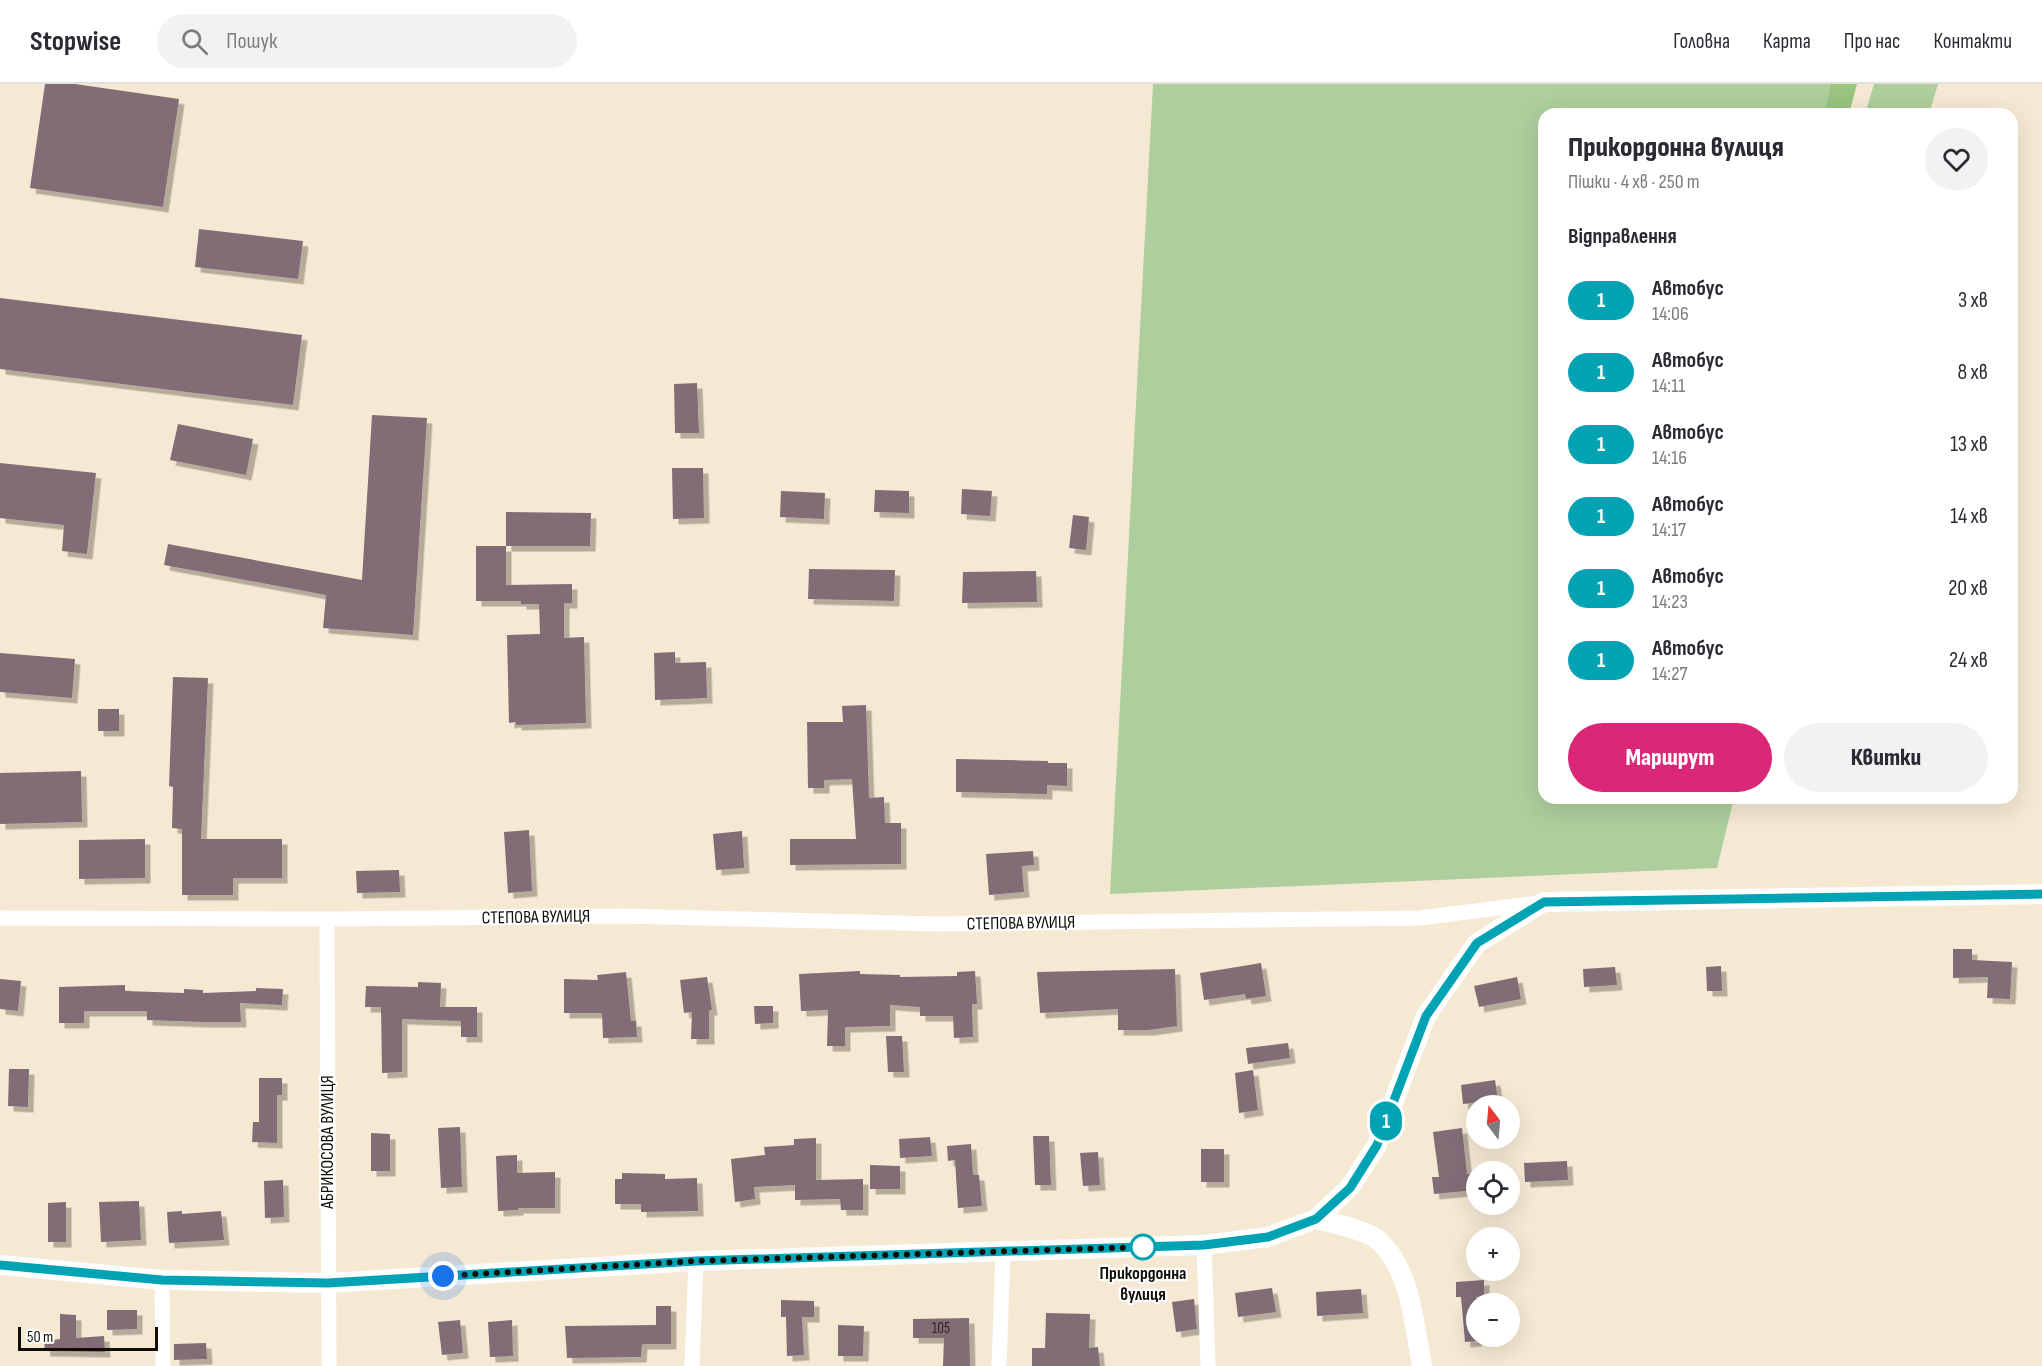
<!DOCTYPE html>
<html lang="uk">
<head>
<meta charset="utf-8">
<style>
	:root { --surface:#fff; --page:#f2f2f3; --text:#2b2b33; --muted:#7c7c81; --line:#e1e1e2; --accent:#db2777 }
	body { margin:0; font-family:"Sofia Sans Condensed",sans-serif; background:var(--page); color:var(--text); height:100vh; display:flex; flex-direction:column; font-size:22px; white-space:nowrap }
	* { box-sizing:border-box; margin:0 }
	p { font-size:20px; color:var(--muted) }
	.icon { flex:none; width:33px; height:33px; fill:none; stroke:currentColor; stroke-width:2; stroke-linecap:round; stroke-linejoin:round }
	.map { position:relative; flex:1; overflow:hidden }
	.side { position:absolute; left:1538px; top:24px; width:480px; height:696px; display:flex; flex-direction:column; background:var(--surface); border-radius:18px; box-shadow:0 6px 24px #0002 }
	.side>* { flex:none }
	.badge { padding:0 12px; border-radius:20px; font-size:21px; line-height:39px }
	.needle { width:39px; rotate:344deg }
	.fabs { position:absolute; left:1466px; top:1011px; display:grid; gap:12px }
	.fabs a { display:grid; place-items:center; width:54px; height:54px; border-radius:50%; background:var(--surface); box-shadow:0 6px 24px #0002; font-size:30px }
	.scale { position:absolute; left:18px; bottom:15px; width:140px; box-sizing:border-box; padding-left:6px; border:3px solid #100c06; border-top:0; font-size:16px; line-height:21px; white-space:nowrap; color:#100c06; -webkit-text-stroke:4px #fff; paint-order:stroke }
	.you { position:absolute; width:30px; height:30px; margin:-15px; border:4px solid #fff; border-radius:50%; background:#1a73e8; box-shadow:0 0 0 9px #1a73e833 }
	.map>.badge { position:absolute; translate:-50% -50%; box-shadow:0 0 0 3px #fff }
	h2 { padding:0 30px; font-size:22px; line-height:54px }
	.round { display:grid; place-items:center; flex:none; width:63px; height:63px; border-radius:32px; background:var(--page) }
	.summary { display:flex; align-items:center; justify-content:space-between; height:102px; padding:0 30px }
	h1 { font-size:28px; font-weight:800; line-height:45px }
	.button { display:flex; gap:12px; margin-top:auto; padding:12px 30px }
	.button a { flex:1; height:69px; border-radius:36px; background:var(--accent); color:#fff; font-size:24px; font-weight:800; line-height:69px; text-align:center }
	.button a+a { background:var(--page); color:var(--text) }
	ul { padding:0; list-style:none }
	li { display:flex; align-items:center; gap:18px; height:72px; padding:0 30px }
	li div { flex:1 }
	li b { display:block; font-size:22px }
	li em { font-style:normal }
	li .badge { min-width:66px; font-weight:700; text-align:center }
	header { display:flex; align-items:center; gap:36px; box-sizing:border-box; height:84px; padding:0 30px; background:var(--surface); border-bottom:2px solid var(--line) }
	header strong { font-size:28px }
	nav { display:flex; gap:33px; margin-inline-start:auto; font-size:21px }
	.search { width:420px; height:54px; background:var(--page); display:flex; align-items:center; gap:15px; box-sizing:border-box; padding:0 21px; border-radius:33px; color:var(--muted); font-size:22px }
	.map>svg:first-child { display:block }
</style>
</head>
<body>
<header>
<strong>Stopwise</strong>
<div class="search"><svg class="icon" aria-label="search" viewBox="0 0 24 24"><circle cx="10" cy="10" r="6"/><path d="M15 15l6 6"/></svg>Пошук</div>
<nav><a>Головна</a><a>Карта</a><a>Про нас</a><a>Контакти</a></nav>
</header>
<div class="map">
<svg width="2042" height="1282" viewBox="0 0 2042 1282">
	<defs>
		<filter id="shadow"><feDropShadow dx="5.5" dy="5.5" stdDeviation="0" flood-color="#0004"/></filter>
	</defs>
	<rect width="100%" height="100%" fill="#f5e9d4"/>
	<!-- green -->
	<g fill="#aece9d">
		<path d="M1153,0H1831L1824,30H1544V714H1734L1717,784L1110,810Z"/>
		<path d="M1874,0H1938L1929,30H1865Z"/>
	</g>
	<!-- forest -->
	<path fill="#98c47e" d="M1831,0H1857L1849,30H1824Z"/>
	<!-- building -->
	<g fill="#826d77" filter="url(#shadow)">
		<path d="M45,0H75L179,15L163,123L30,104Z"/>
		<path d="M199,145L303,157L298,195L195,183Z"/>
		<path d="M0,214L302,251L293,321L0,285Z"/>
		<path d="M697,299L699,349H675L674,300Z"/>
		<path d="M372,331L427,334L413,551L323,544L326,511L164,481L168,460L362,496Z"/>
		<path d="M178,340L253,355L246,391L170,376Z"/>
		<path d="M0,379L96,389L87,470L62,467L64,441L0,434Z"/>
		<path d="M672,384H703L704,434L673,435Z"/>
		<path d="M962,405L992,407L990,432L961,430Z"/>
		<path d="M875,406L909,407V429L874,428Z"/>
		<path d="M781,407L825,409L824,435L780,433Z"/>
		<path d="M506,428L591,429L590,462H506Z"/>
		<path d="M1073,431L1089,433L1086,466L1069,464Z"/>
		<path d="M476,462H506V501L572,500V519H564V554L584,553L586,639L516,641V638L509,639L507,551L540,550L539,520H521V517H476Z"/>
		<path d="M809,485L895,486L894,517L808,515Z"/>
		<path d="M1036,487L1037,518L962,519L963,488Z"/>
		<path d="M675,568V579L706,578L707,614L655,616L654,569Z"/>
		<path d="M0,569L75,575L72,614L0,608Z"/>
		<path d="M173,593L208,594L201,755H282V794H233V811H182V745L172,744L173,703L169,702Z"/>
		<path d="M866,621L869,714L884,713L885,739H901V780L790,781V755H856L852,695L824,696V704H808L807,638H843L842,622Z"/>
		<rect x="98" y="625" width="21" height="22"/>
		<path d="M956,675L1048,677V679H1067V702L1047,701V710L956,708Z"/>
		<path d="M81,687L82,738L0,740V689Z"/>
		<path d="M529,746L532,807L508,809L504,748Z"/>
		<path d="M742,747L744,784L716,786L713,750Z"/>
		<path d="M145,755V794L79,795V756Z"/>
		<path d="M1033,767L1034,781L1022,782L1024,808L989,811L986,770Z"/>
		<path d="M399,786L400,808L357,809L356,787Z"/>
		<path d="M1953,865H1972V876L2012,878L2010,915L1987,914L1988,893L1953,894Z"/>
		<path d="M1261,879L1266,912L1246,915L1245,910L1204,916L1200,889Z"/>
		<path d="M1721,882L1722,907H1707L1706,883Z"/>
		<path d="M1615,883L1617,901L1584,903L1583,885Z"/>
		<path d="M1175,885L1177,942L1149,946H1118V925L1040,929L1037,888Z"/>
		<path d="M860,887V890L900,891V893L957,892V888L975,887L977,920H972L973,953L954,954L953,932H920V923L890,921V942L845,943V962H827L828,926L801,927L799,890Z"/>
		<path d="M626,888L631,937H636L637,953L603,954L602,929H564V895L598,896L597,891Z"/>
		<path d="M707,893L712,926H709V955H691L692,928L684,929L680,896Z"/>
		<path d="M1517,893L1521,915L1479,923L1474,902Z"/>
		<path d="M0,895L21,897L18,927L0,925Z"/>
		<path d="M418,898L441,899L440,923H477V953H461V937L402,935V988L382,989L381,923H365L366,902L418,903Z"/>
		<path d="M125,901V907L184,909V905L203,906V909L256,907V904L283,905L282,921L240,919L241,938H202L147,936V927H84V939H59V903Z"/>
		<path d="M754,922H773V939L755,940Z"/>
		<path d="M886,952H902L904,988H888Z"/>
		<path d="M1288,959L1290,974L1248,980L1246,964Z"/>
		<path d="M9,985H29L28,1023L8,1022Z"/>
		<path d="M1253,986L1258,1026L1239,1029L1235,989Z"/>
		<path d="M259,994H282V1011H277V1059L252,1058L253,1038H259Z"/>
		<path d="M1495,996L1498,1016L1463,1020L1461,1001Z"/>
		<path d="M460,1043L462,1103L441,1104L438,1044Z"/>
		<path d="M1462,1044L1467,1090L1476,1089V1106L1434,1110L1432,1093H1439L1433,1048Z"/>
		<path d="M371,1049L390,1050V1087H371Z"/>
		<path d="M1033,1052H1049L1051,1101H1035Z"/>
		<path d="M930,1053L932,1072L900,1074L899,1055Z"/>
		<path d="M816,1054V1096L863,1095V1126H841L840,1115L795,1116V1101L754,1103L755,1115L735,1118L731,1075L765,1071L764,1063L794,1061V1055Z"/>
		<path d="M971,1060L973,1091H979L982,1122L958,1124L955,1076L948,1077L947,1062Z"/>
		<rect x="1201" y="1065" width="23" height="33"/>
		<path d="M1098,1068L1100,1101L1083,1102L1080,1069Z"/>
		<path d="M517,1071V1089L555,1088V1124H518V1126L498,1127L496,1072Z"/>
		<path d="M1567,1077L1568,1096L1525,1098L1524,1079Z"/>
		<path d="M870,1081L900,1082V1105H870Z"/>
		<path d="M622,1089L665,1090V1095L697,1094L698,1127L641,1128V1120H615V1095H622Z"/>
		<path d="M283,1096L284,1133L265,1134L264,1097Z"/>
		<path d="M139,1117L141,1156L101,1158L99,1118Z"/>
		<path d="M66,1118V1158H48V1119Z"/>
		<path d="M182,1127V1130L221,1127L224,1156L169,1159L167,1128Z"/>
		<path d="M1484,1196V1212L1476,1213V1257L1465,1258L1461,1213H1456V1198Z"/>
		<path d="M1272,1204L1276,1228L1238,1233L1235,1209Z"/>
		<path d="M1361,1205L1363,1229L1317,1232L1316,1208Z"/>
		<path d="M1194,1215L1197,1245L1176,1248L1172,1218Z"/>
		<path d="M781,1216L814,1217V1233H802L804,1271L787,1272L786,1233H781Z"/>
		<path d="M656,1222H671V1260H642L641,1273L567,1274L565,1242L656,1241Z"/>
		<path d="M107,1226H137V1245L107,1246Z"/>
		<path d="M1046,1229L1090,1230L1089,1264L1098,1263L1100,1282H1032V1264H1045Z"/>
		<path d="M60,1230L76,1231V1254L104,1252L105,1268L45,1267L44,1257L60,1255Z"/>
		<path d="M969,1234L970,1282H943L944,1254H913V1235Z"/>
		<path d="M460,1236L463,1269L442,1271L438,1238Z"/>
		<path d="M512,1236L513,1272L490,1273L488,1238Z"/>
		<path d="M838,1241L864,1242L863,1272H838Z"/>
		<path d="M206,1259L207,1275L174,1276V1260Z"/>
	</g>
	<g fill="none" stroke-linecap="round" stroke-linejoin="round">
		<!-- minor -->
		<g stroke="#fff" stroke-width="15">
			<path d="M0,834L327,835L621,832L938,840L1420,834L1538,819"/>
			<path d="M327,835L329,1282"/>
			<path d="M1204,1161L1208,1282"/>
			<path d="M162,1196L163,1282"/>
			<path d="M692,1282L696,1177"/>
			<path d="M999,1282L1003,1168"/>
		</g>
		<!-- tertiary -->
		<g stroke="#fff" stroke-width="20">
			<path d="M1316,1135C1332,1139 1366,1146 1378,1156C1411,1185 1414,1241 1422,1282"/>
			<path d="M0,1181L162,1196L328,1199L696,1177L1204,1161L1268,1153L1316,1135L1350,1103L1377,1061L1426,932L1477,859L1544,818L2042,810"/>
		</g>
	</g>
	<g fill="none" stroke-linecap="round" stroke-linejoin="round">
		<!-- line casing -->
		<g stroke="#fff" stroke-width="14">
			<path id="line" d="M0,1181L162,1196L328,1199L696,1177L1204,1161L1268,1153L1316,1135L1350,1104L1377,1061L1426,932L1477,859L1544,818L2042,810"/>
		</g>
		<!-- line -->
		<use href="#line" stroke="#00a3b4" stroke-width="9"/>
		<!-- walk -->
		<path stroke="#100c06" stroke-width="6" stroke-dasharray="0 10.8" d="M443,1192L696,1177L1143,1163"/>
	</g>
	<!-- markers -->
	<circle fill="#fff" stroke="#00a3b4" stroke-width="3" cx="1143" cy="1163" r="12"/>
	<g text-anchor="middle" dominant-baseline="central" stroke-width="4.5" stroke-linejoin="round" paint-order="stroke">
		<!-- number labels -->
		<g font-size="15" fill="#2c2422">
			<text x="941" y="1244">105</text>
		</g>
		<!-- street labels -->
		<g font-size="18" fill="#100c06" stroke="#fff">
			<text transform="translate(536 833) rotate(-1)">СТЕПОВА ВУЛИЦЯ</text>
			<text transform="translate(1021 839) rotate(-1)">СТЕПОВА ВУЛИЦЯ</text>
			<text transform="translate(327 1058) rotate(-90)">АБРИКОСОВА ВУЛИЦЯ</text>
		</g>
		<!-- stop labels -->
		<g font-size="18" font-weight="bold" fill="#100c06" stroke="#fff">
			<text x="1143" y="1189">Прикордонна<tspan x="1143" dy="21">вулиця</tspan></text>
		</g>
	</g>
</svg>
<div class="fabs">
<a><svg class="needle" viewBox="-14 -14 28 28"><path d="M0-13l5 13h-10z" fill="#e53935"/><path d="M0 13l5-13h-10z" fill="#7c7c81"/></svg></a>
<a><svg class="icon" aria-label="locate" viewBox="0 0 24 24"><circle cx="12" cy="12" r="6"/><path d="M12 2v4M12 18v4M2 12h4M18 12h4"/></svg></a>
<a>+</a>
<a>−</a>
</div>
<div class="scale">50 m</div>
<div class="you" style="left:443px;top:1192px"></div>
<b class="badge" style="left:1386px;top:1037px;background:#00a3b4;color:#fff">1</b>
<section class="side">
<div class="summary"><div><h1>Прикордонна вулиця</h1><p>Пішки · 4 хв · 250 m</p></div><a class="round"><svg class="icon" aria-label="heart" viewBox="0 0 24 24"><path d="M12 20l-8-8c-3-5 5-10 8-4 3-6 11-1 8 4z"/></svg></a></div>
<h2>Відправлення</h2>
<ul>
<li><span class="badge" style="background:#00a3b4;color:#fff">1</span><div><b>Автобус</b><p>14:06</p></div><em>3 хв</em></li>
<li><span class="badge" style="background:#00a3b4;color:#fff">1</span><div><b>Автобус</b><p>14:11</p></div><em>8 хв</em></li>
<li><span class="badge" style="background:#00a3b4;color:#fff">1</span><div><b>Автобус</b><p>14:16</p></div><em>13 хв</em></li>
<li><span class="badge" style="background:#00a3b4;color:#fff">1</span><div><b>Автобус</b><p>14:17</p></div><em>14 хв</em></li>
<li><span class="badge" style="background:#00a3b4;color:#fff">1</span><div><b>Автобус</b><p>14:23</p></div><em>20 хв</em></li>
<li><span class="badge" style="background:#00a3b4;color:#fff">1</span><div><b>Автобус</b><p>14:27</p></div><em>24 хв</em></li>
</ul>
<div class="button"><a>Маршрут</a><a>Квитки</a></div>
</section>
</div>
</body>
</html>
